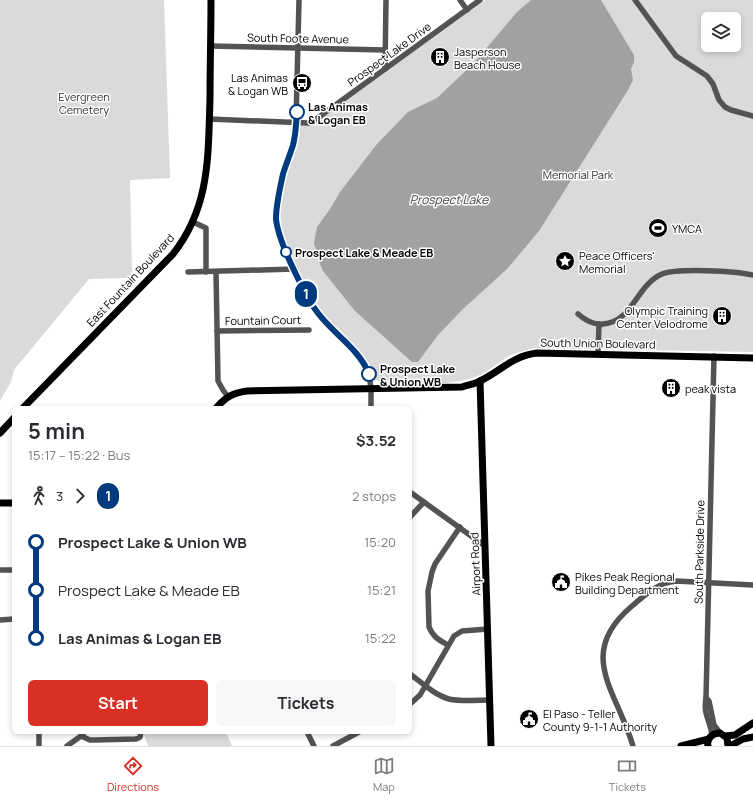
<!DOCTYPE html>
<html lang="en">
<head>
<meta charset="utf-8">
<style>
	:root { --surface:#fff; --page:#f7f7f7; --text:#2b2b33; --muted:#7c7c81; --line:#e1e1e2; --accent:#d93025 }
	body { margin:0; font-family:Manrope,sans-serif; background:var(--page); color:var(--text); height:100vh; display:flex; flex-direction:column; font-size:15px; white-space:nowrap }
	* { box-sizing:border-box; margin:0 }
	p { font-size:13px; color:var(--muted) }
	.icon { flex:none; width:22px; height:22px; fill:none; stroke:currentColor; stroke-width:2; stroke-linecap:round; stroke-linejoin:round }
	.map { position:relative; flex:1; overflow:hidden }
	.details { position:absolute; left:12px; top:406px; width:400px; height:328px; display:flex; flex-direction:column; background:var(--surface); border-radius:6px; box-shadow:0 2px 6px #0003 }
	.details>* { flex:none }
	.badge { padding:0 8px; border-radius:13px; font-size:14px; line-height:26px }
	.tools { position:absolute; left:701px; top:12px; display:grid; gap:8px }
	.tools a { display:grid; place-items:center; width:40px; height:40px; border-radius:6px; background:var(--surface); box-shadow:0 2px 6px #0003; font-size:20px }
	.map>.badge { position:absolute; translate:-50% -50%; box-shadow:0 0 0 2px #fff }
	.legs { display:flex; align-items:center; gap:6px; height:44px; padding:0 16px; font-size:13px }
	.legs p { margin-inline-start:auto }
	.summary { display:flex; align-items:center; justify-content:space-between; height:68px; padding:0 16px }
	h1 { font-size:22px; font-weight:700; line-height:30px }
	.cta { display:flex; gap:8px; margin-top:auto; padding:8px 16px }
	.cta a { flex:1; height:46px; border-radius:6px; background:var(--accent); color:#fff; font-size:16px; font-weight:700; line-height:46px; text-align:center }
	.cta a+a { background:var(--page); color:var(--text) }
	ul { padding:0 16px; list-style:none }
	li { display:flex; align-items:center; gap:14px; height:48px; font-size:15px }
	li i { display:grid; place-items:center; width:6px; height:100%; margin:0 5px; background:currentColor }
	li i::after { content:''; width:10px; height:10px; margin:-5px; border:3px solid; border-radius:50%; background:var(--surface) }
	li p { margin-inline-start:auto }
	li:first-child i { background:linear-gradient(#0000 50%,currentColor 0) }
	li:last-child i { background:linear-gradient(currentColor 50%,#0000 0) }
	.tabs { display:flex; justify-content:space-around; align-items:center; height:56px; border-top:1px solid var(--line); background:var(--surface); font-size:11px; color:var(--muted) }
	.tabs a { display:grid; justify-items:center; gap:2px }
	.tabs .selected { color:var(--accent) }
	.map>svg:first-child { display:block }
</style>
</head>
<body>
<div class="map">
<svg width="753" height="746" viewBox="0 0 753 746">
	<rect width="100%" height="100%" fill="#fff"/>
	<!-- green -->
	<g fill="#dadada" fill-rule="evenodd">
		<path d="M0,0H164L170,178L130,180L132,272L130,276L125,278L89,279L14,370L11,382L0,401Z"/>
		<path d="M485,0H753V352L535,348C527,350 518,352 511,355C500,361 491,370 480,375C456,387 403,385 377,381L367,362L323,316L314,304L308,293L281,231L279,225L280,202L288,164L297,143L300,125L316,122ZM708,19H734V45H708Z"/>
		<path d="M143,732H226L232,746H148Z"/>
	</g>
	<!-- water -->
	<path fill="#a1a1a1" d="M531,0H601L634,55V62L631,69L633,80L628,90L539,231L507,269L463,309L438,335L418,362H412L355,311L323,271L320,264L314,243L317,227L330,209L340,192L377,144L408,112L437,98L474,63L517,12Z"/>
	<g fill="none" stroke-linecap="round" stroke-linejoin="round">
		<!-- minor -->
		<g stroke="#535353" stroke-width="5.5">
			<path d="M299,0L296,122L294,143L286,164L279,193L277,211V225L280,239L313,306L321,317L354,352L366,366L369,374L371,389V408"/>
			<path d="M460,0L467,10"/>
			<path d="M635,0L676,56L707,76L713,84L719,100L725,107L731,110L753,116"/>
			<path d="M211,46L385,50"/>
			<path d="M385,69L386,0"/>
			<path d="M209,119L308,123L312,122L480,0"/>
			<path d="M193,222L206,228V272"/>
			<path d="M188,272L294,269"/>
			<path d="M216,272L218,381L223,390L228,397"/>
			<path d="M578,314C585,320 594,325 603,324C633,322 636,285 662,274C678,268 735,271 753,275"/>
			<path d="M217,331L309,330"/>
			<path d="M598,354L599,324"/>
			<path d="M410,492L485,546"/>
			<path d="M410,517L424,502"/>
			<path d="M0,570H14"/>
			<path d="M0,620L14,619"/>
			<path d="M448,645C439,640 433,637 429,627L428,591L432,572L435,564L460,527"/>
			<path d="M410,674C422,683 435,695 449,699C462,702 477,700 490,700"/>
			<path d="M706,698L709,701L714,725L720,733"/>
			<path d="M410,704L420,695L454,636L462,631L488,629"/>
			<path d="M39,732V746"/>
			<path d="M307,732L314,746"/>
			<path d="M712,735C710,719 703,716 706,698L714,356"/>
			<path d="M81,736L90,740H94L136,739L140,737L141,732"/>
			<path d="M67,746L81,736L84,732"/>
			<path d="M333,746L359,732"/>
			<path d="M633,746C617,691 575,654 632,606C646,594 657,583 676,581L753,585"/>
		</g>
		<!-- major -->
		<g stroke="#000" stroke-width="7">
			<path d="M480,381L491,746"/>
			<path d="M23,408L173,254C210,207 208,157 210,100C210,67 211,33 211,0"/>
			<path d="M216,408C226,397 232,393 247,391L462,387C468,385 475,384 480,381C501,371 512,356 537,353L753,358"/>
			<path d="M0,433L14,418"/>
			<path d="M0,503H14"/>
			<path d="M725,736L735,735L753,723"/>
			<path d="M681,746L709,739"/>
			<path d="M708,746C706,738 713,733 720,733L727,738L728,746"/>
			<path d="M730,746L743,739L753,737"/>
		</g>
	</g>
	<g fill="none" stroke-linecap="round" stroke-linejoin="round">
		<!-- line-1 casing -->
		<g stroke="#fff" stroke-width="9">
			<path id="line-1" d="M297,112C296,123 296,134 293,145C290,155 286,164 283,174C280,188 276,204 276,219C278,241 301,286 313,306C328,331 358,346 369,374"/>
		</g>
		<!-- line-1 -->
		<use href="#line-1" stroke="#003b80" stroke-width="6"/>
	</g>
	<!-- icons -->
	<defs>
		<g id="building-disc" transform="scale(1)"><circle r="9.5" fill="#000" stroke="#fff"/><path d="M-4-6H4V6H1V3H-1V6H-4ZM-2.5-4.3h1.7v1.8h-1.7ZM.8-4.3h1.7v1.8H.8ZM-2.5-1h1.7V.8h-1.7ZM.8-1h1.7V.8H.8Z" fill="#fff"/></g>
		<g id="bus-disc" transform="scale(1)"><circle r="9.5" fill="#000" stroke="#fff"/><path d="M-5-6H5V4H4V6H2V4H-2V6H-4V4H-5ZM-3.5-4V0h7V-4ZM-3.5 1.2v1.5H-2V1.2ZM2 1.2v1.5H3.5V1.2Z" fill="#fff"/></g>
		<g id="stadium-disc" transform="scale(1)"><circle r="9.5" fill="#000" stroke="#fff"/><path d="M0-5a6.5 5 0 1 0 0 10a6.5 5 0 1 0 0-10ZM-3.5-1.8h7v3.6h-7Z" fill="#fff"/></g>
		<g id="sight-disc" transform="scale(1)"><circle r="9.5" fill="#000" stroke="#fff"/><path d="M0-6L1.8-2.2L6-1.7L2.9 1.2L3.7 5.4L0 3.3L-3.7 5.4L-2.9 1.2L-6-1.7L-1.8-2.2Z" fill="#fff"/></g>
		<g id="civic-disc" transform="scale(1)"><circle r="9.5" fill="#000" stroke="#fff"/><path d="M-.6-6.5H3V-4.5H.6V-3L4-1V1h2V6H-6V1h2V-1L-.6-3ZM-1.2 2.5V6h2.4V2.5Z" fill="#fff"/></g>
	</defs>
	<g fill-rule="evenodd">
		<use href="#building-disc" x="440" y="57"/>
		<use href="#bus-disc" x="302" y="83"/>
		<use href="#stadium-disc" x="658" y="228"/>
		<use href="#sight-disc" x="565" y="261"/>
		<use href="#building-disc" x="722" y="316"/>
		<use href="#building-disc" x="671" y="388"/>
		<use href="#civic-disc" x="561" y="582"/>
		<use href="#civic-disc" x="529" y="719"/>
	</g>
	<!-- markers -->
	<g fill="#fff" stroke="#003b80" stroke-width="2">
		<circle cx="297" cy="112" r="7"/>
		<circle cx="286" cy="252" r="5"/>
		<circle cx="369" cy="374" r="7"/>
	</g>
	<g text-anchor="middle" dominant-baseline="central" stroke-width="3" stroke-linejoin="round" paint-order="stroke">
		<!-- street labels -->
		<g font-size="11" fill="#000" stroke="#fff">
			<text transform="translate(298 38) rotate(1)">South Foote Avenue</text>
			<text transform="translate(389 54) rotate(-36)">Prospect Lake Drive</text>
			<text transform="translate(130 280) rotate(-47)">East Fountain Boulevard</text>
			<text transform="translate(263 320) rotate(-1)">Fountain Court</text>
			<text transform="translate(598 343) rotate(1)">South Union Boulevard</text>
			<text transform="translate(699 552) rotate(-89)">South Parkside Drive</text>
			<text transform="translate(475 564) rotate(-92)">Airport Road</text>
		</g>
		<!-- poi labels -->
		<g font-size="11" fill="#000" stroke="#fff" text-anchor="start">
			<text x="454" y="51">Jasperson<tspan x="454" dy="13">Beach House</tspan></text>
			<text x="288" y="77" text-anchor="end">Las Animas<tspan x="288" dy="13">&amp; Logan WB</tspan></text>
			<text x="672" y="228">YMCA</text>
			<text x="579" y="255">Peace Officers'<tspan x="579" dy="13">Memorial</tspan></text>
			<text x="708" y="310" text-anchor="end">Olympic Training<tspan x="708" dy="13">Center Velodrome</tspan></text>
			<text x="685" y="388">peak vista</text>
			<text x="575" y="576">Pikes Peak Regional<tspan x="575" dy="13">Building Department</tspan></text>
			<text x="543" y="713">El Paso - Teller<tspan x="543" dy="13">County 9-1-1 Authority</tspan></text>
		</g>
		<!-- park labels -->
		<g font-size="11" fill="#313131" stroke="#fff">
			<text x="84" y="96">Evergreen<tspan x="84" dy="13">Cemetery</tspan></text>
			<text x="578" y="174">Memorial Park</text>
		</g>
		<!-- stop labels -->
		<g font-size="11" font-weight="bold" fill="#000" stroke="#fff" text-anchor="start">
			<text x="308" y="106">Las Animas<tspan x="308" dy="13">&amp; Logan EB</tspan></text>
			<text x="295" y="252">Prospect Lake &amp; Meade EB</text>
			<text x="380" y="368">Prospect Lake<tspan x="380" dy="13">&amp; Union WB</tspan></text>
		</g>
		<!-- water labels -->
		<g font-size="12" font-style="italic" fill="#424242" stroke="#fff">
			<text x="449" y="199">Prospect Lake</text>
		</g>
	</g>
</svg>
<div class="tools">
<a><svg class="icon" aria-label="layers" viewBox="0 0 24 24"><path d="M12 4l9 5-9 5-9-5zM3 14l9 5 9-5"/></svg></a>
</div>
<b class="badge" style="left:306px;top:294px;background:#003b80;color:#fff">1</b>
<section class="details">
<div class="summary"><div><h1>5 min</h1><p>15:17 – 15:22 · Bus</p></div><b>$3.52</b></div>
<div class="legs"><svg class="icon" aria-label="walk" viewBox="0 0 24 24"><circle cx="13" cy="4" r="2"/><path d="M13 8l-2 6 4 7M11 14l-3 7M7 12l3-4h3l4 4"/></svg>3<svg class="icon" aria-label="forward" viewBox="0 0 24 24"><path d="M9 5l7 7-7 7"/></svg><b class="badge" style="background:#003b80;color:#fff">1</b><p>2 stops</p></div>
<ul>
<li><i style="color:#003b80"></i><b>Prospect Lake &amp; Union WB</b><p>15:20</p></li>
<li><i style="color:#003b80"></i><span>Prospect Lake &amp; Meade EB</span><p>15:21</p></li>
<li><i style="color:#003b80"></i><b>Las Animas &amp; Logan EB</b><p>15:22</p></li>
</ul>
<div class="cta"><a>Start</a><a>Tickets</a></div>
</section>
</div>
<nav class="tabs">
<a class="selected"><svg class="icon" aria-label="directions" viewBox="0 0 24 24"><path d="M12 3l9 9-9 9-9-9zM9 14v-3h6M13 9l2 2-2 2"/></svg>Directions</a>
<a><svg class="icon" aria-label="map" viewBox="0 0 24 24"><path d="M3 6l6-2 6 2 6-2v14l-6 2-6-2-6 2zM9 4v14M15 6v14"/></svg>Map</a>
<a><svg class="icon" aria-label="tickets" viewBox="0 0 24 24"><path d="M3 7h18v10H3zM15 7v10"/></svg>Tickets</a>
</nav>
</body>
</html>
